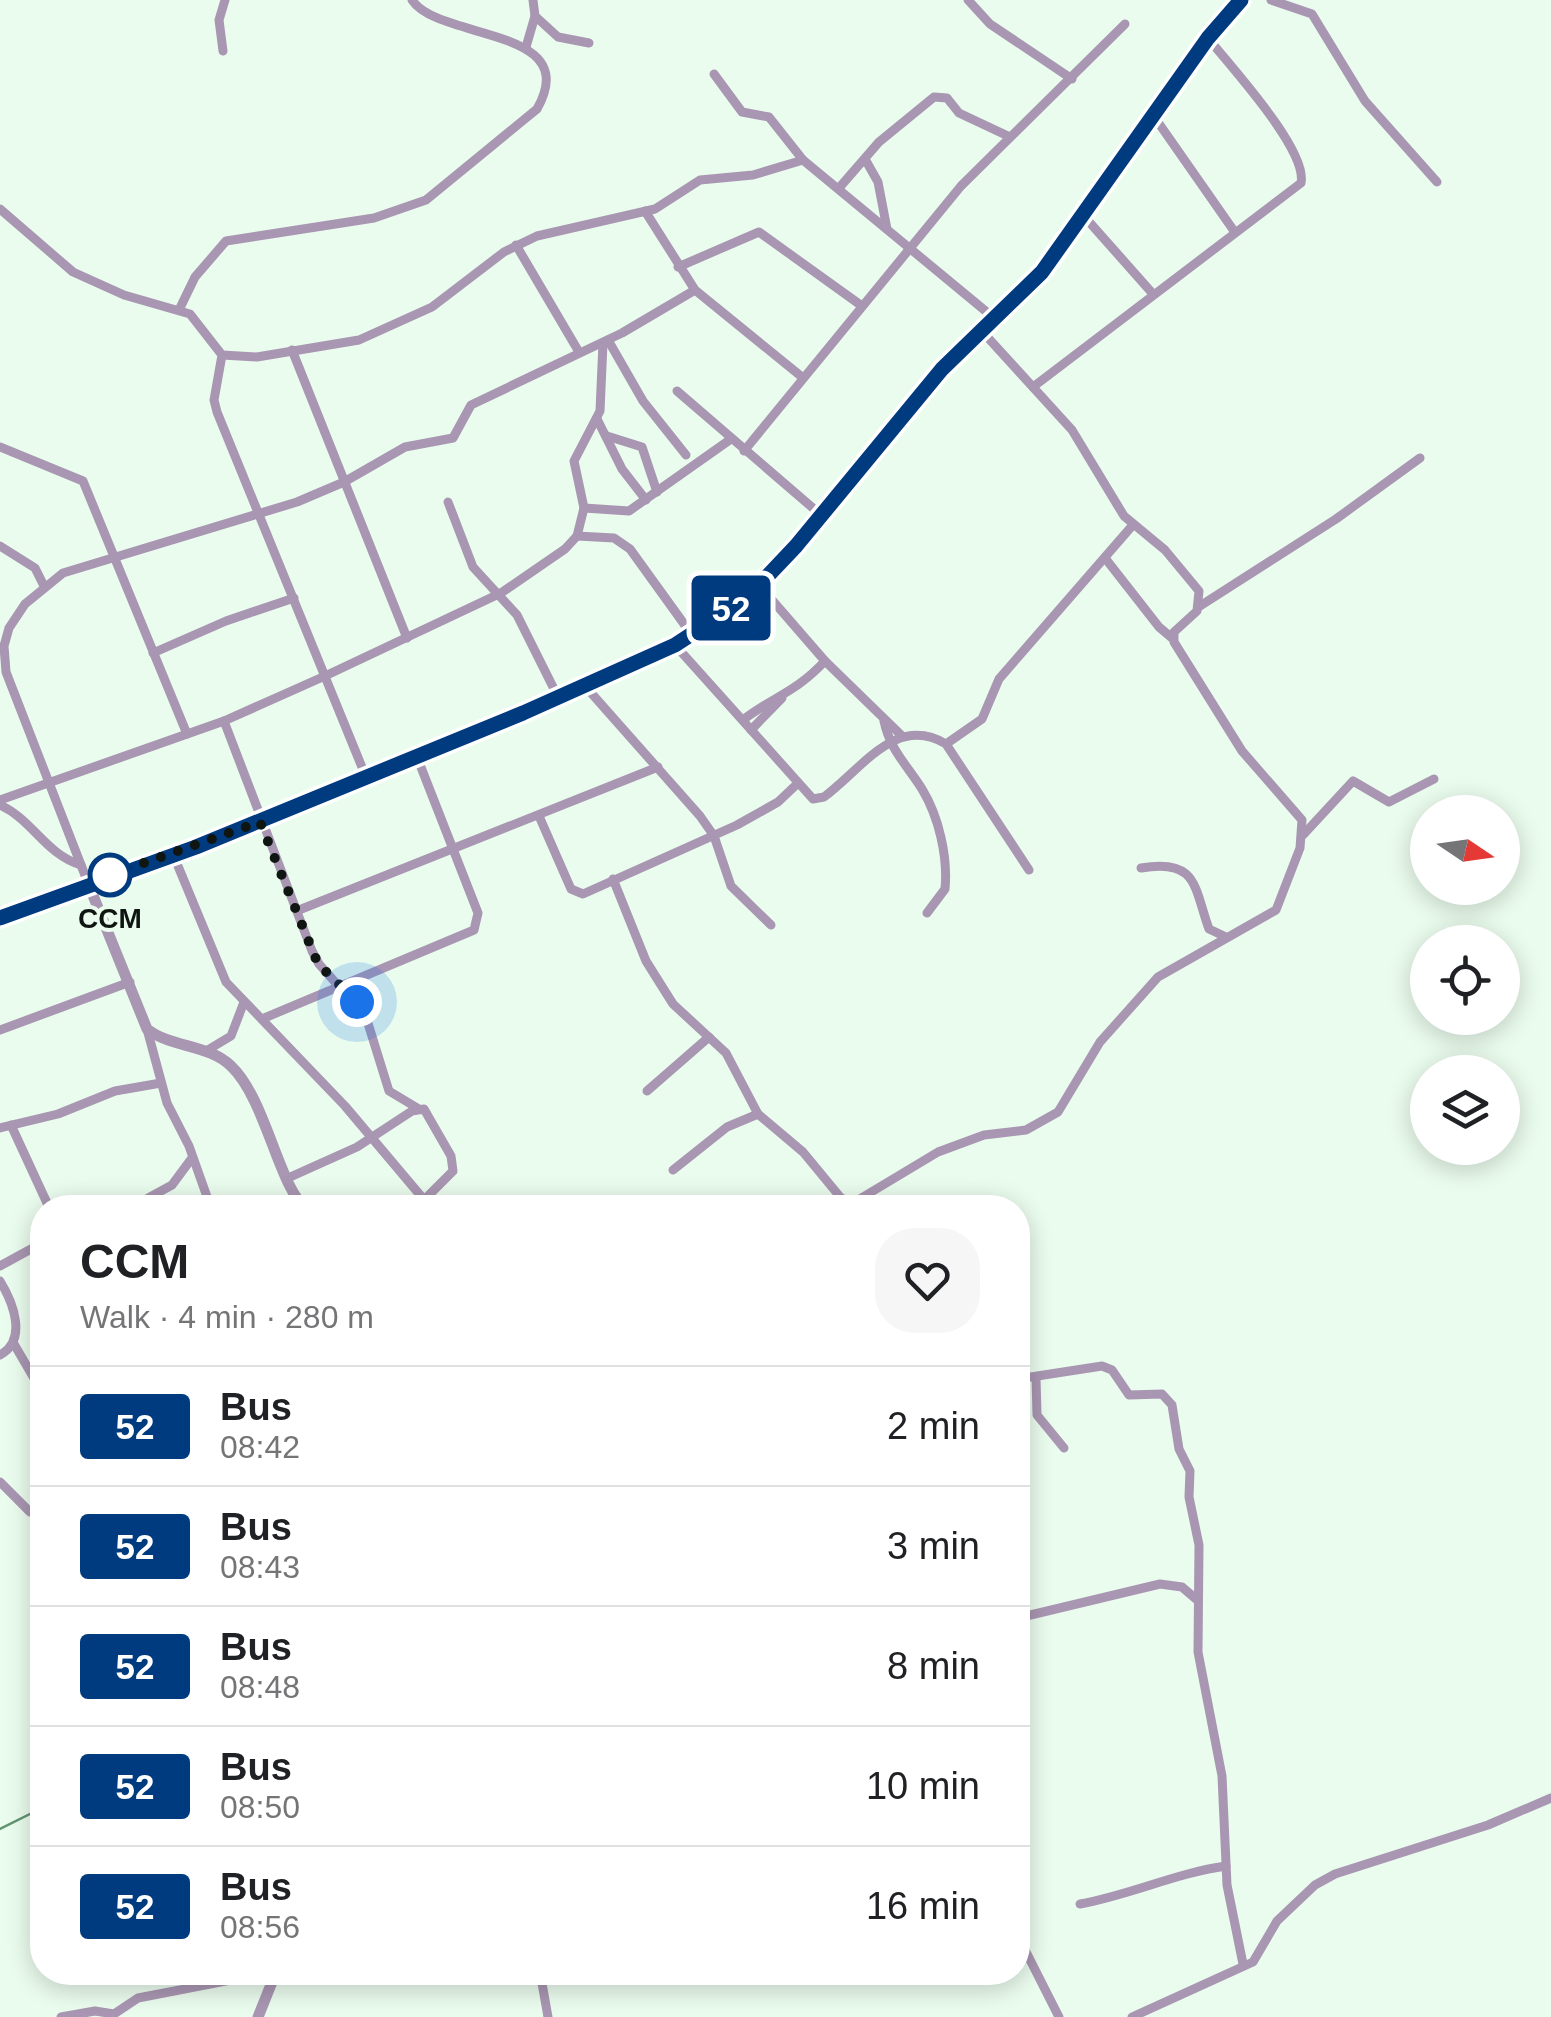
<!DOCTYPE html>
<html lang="en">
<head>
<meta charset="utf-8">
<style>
	:root { --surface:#fff; --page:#f6f6f6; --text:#202124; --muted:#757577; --line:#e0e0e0 }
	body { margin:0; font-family:Helvetica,sans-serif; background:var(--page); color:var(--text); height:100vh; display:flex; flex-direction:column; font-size:38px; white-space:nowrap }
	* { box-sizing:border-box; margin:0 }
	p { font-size:32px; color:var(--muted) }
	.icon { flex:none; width:55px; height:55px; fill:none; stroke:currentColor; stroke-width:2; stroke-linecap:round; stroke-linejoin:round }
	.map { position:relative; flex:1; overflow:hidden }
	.panel { position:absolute; left:30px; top:1195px; width:1000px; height:790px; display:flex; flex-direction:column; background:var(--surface); border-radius:40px; box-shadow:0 5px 25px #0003 }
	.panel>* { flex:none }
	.badge { padding:0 20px; border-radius:8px; font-size:35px; line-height:65px }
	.needle { width:65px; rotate:103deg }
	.tools { position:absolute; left:1410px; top:795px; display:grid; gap:20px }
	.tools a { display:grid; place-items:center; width:110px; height:110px; border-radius:50%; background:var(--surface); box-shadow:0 5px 25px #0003; font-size:50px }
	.you { position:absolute; width:50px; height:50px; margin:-25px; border:8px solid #fff; border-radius:50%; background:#1a73e8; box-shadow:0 0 0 15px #1a73e833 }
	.map>.badge { position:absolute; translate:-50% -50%; box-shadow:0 0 0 5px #fff }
	.round { display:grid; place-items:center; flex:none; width:105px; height:105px; border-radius:40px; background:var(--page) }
	.head { display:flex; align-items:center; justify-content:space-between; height:170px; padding:0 50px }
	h1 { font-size:48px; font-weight:800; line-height:75px }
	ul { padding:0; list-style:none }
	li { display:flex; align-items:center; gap:30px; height:120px; padding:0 50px; border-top:2px solid var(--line) }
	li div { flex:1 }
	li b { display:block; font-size:38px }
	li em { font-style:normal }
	li .badge { min-width:110px; font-weight:700; text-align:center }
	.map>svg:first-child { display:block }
</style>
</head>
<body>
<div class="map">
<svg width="1551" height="2017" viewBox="0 0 1551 2017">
	<rect width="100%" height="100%" fill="#eafcee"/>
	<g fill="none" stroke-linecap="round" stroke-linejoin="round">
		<!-- stream -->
		<path stroke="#619472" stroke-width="2.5" d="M0,1829L42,1808"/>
		<!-- minor -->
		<g stroke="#a996b2" stroke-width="9">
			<path d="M968,0L990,24L1072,79"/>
			<path d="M1271,0L1312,14L1365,101L1437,182"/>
			<path d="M535,16L558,37L589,43"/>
			<path d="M526,47L535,16L533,0"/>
			<path d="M223,51L219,20L225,0"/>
			<path d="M714,74L742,112L769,117L803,160L994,318"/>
			<path d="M1153,115L1234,231"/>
			<path d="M865,159L878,182L887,229"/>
			<path d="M839,188L879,142L934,97L947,98L959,113L1008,136"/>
			<path d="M0,209L73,272L124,295L190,314L222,355L214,400L217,412L366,777"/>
			<path d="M645,211L695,290L802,377"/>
			<path d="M1083,215L1153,294"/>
			<path d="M516,245L579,352"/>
			<path d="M678,267L759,232L862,306"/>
			<path d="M180,308L195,277L226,241L374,218L426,200L537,109C584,26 439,41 412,0"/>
			<path d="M608,340L643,401L686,455"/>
			<path d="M292,350L407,638"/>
			<path d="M222,355L257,357L359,340L432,307L504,252L537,236L655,209L700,180L753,175L803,160"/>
			<path d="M1033,387L1301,183C1308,150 1230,66 1208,38"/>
			<path d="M677,391L821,515"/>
			<path d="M597,419L622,469L646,500"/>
			<path d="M607,436L642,447L657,492"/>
			<path d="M0,447L83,481L187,734"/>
			<path d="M744,451L961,186L1125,24"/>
			<path d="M448,502L473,567L517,615L558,697"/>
			<path d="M584,508L629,511L731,439"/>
			<path d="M577,536L614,538L630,549L692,635"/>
			<path d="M0,546L35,568L44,586"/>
			<path d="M1105,558L1159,627L1172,638"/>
			<path d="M759,585L825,661L901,735"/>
			<path d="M1200,606L1336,519L1420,458"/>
			<path d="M675,645L813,799L824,797C863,768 896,714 946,744L1029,870"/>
			<path d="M153,653L226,621L294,598"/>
			<path d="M585,686L700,816L714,836L731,886L771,925"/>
			<path d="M743,720C774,696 795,693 825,661"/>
			<path d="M224,721L312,951L319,964L366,1017L389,1091L419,1109"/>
			<path d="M884,721C890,750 907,765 922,789C939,817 948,857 945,889L927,913"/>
			<path d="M751,730L782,698"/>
			<path d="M946,744L982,719L999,679L1132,526"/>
			<path d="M0,800L224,721L325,676L501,593L565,549L577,536L584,508L574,461L600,411L603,343"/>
			<path d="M0,805C32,819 45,854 81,865"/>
			<path d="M539,816L571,889L583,894L737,825L778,802L796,785"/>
			<path d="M1303,835L1353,781L1389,802L1434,779"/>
			<path d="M173,854L226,982L345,1106L431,1208"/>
			<path d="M1141,868C1198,858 1194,888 1209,929L1226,937"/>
			<path d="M613,879L646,961L673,1004L726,1053L758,1114L803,1152L841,1198L853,1203L938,1152L984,1135L1026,1130L1058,1112L1100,1042L1158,977L1276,910L1300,848L1302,820L1242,751L1174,642V632L1197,611L1199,591L1165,550L1124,516L1072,430L980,329"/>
			<path d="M88,883L6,672L4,646L9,628L25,604L63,573L297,502L344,482L405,447L453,438L471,405L622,333L695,290"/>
			<path d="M299,910L658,767"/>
			<path d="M262,1019L474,930L478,913L417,757"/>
			<path d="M147,1029L167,1103L189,1146L211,1208"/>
			<path d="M0,1030L130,982"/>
			<path d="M206,1051L231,1036L244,1002"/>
			<path d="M647,1091L709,1037"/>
			<path d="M11,1125L47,1203"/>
			<path d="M0,1128L58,1114L115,1091L161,1083"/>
			<path d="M673,1170L727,1127L758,1114"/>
			<path d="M288,1178L357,1147L412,1111L424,1109L451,1156L453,1171L416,1208"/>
			<path d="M130,1208L172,1185L192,1158"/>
			<path d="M0,1266L42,1243"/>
			<path d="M0,1281C13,1302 28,1340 0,1355"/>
			<path d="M14,1344L42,1392"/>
			<path d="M1036,1378L1037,1415L1064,1448"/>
			<path d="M1018,1379L1102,1366L1112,1370L1129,1395L1162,1394L1172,1405L1179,1449L1190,1471L1189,1497L1199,1545L1198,1652L1222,1776L1227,1885L1243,1964"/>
			<path d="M0,1482L30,1512"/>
			<path d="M1018,1618L1160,1584L1182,1587L1196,1599"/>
			<path d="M1080,1904C1130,1895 1176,1873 1226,1866"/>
			<path d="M1018,1936L1059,2017"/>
			<path d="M540,1972L548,2017"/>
			<path d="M61,2017L95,2011L114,2014L138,1998L273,1972"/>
			<path d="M1132,2017L1253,1962L1277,1921L1315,1885L1335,1874L1488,1825L1551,1798"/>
		</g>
		<!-- tertiary -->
		<g stroke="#a996b2" stroke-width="11">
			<path d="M88,883L147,1029C171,1048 209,1044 231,1066C266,1099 279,1188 306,1208"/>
			<path d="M258,2017L276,1972"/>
		</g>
		<!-- secondary -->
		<path stroke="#846890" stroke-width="12" d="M0,918L196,847L523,713L675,645L725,613L759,585L796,546L942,369L1042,272L1208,38L1241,0"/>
	</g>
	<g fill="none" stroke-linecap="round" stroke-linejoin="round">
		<!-- line casing -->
		<g stroke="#fff" stroke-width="22">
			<path id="line" d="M0,918L196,847L523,713L675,645L724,613L759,585L796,546L942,369L1042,272L1208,38L1241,0"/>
		</g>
		<!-- line -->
		<use href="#line" stroke="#003b80" stroke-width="15"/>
		<!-- walk -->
		<path stroke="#0f1511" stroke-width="10" stroke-dasharray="0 18" d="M110,875L260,822L318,964L357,1002"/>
	</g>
	<!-- markers -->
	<circle fill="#fff" stroke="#003b80" stroke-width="5" cx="110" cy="875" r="20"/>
	<g text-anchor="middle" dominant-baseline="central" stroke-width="8" stroke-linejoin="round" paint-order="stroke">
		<!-- stop labels -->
		<g font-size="28" font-weight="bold" fill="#0f1511" stroke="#eafcee">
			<text x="110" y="918">CCM</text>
		</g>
	</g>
</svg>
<div class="tools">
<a><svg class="needle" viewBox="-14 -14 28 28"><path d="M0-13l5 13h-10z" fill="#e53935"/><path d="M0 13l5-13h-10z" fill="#757577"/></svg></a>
<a><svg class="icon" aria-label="locate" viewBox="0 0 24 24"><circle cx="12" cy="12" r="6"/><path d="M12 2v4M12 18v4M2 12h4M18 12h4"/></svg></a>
<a><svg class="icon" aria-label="layers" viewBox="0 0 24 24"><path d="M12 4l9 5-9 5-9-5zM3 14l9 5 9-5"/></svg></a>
</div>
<div class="you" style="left:357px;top:1002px"></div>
<b class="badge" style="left:731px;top:608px;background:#003b80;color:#fff">52</b>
<section class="panel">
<div class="head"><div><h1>CCM</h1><p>Walk · 4 min · 280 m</p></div><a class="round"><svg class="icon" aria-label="heart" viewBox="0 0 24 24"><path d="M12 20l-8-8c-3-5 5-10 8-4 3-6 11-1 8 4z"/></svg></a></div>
<ul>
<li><span class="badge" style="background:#003b80;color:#fff">52</span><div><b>Bus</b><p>08:42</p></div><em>2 min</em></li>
<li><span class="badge" style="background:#003b80;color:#fff">52</span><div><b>Bus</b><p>08:43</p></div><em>3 min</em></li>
<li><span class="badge" style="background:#003b80;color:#fff">52</span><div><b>Bus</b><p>08:48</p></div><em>8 min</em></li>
<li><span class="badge" style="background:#003b80;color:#fff">52</span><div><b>Bus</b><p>08:50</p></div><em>10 min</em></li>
<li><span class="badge" style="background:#003b80;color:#fff">52</span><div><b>Bus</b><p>08:56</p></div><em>16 min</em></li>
</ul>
</section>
</div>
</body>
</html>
